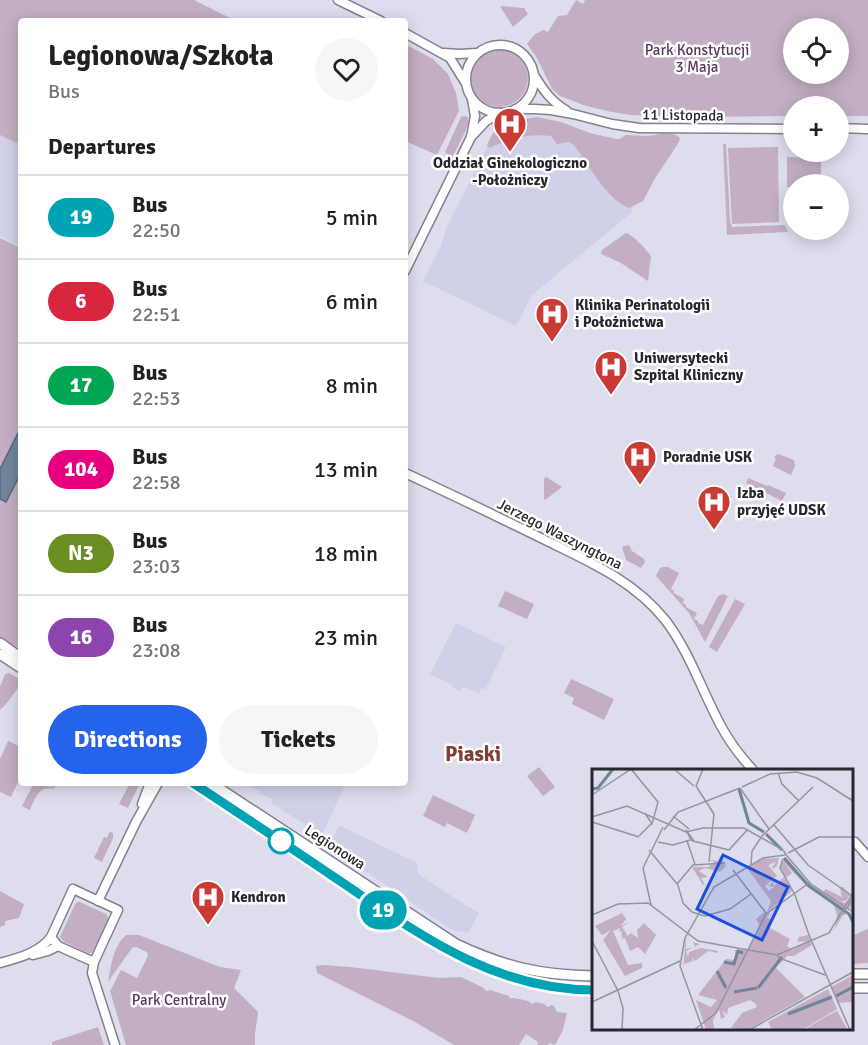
<!DOCTYPE html>
<html lang="en">
<head>
<meta charset="utf-8">
<style>
	:root { --surface:#fff; --page:#f6f6f6; --text:#202124; --muted:#757577; --line:#e0e0e0; --accent:#2563eb }
	body { margin:0; font-family:Signika,sans-serif; background:var(--page); color:var(--text); height:100vh; display:flex; flex-direction:column; font-size:22px; white-space:nowrap }
	* { box-sizing:border-box; margin:0 }
	p { font-size:20px; color:var(--muted) }
	.icon { flex:none; width:33px; height:33px; fill:none; stroke:currentColor; stroke-width:2; stroke-linecap:round; stroke-linejoin:round }
	.map { position:relative; flex:1; overflow:hidden }
	.panel { position:absolute; left:18px; top:18px; width:390px; height:768px; display:flex; flex-direction:column; background:var(--surface); border-radius:6px; box-shadow:0 3px 15px #0003 }
	.panel>* { flex:none }
	.badge { padding:0 12px; border-radius:20px; font-size:21px; line-height:39px }
	.fabs { position:absolute; left:783px; top:18px; display:grid; gap:12px }
	.fabs a { display:grid; place-items:center; width:66px; height:66px; border-radius:50%; background:var(--surface); box-shadow:0 3px 15px #0003; font-size:30px }
	.map>.badge { position:absolute; translate:-50% -50%; box-shadow:0 0 0 3px #fff }
	h2 { padding:0 30px; font-size:22px; line-height:54px }
	.round { display:grid; place-items:center; flex:none; width:63px; height:63px; border-radius:32px; background:var(--page) }
	.summary { display:flex; align-items:center; justify-content:space-between; height:102px; padding:0 30px }
	h1 { font-size:28px; font-weight:700; line-height:45px }
	.primary-button { display:flex; gap:12px; margin-top:auto; padding:12px 30px }
	.primary-button a { flex:1; height:69px; border-radius:36px; background:var(--accent); color:#fff; font-size:24px; font-weight:700; line-height:69px; text-align:center }
	.primary-button a+a { background:var(--page); color:var(--text) }
	ul { padding:0; list-style:none }
	li { display:flex; align-items:center; gap:18px; height:84px; padding:0 30px; border-top:2px solid var(--line) }
	li div { flex:1 }
	li b { display:block; font-size:22px }
	li em { font-style:normal }
	li .badge { min-width:66px; font-weight:700; text-align:center }
	.map>svg:first-child { display:block }
</style>
</head>
<body>
<div class="map">
<svg width="868" height="1045" viewBox="0 0 868 1045">
	<rect width="100%" height="100%" fill="#dde"/>
	<!-- built -->
	<g fill="#d0d1e9">
		<path d="M507,125L580,129L634,202L632,212L532,295L516,326L423,281L440,248L447,226L493,136L498,126Z"/>
		<path d="M0,135L21,145V247L0,236Z"/>
		<path d="M456,623L506,647L485,690L481,688L479,694L465,687H462L460,691L452,687V685L430,674Z"/>
		<path d="M243,783H346L322,835L271,803L272,799L259,793L260,791Z"/>
		<path d="M341,826L417,863L418,874L467,906L479,913L468,933L452,930L330,847L338,827Z"/>
	</g>
	<!-- green -->
	<g fill="#c3aec3" fill-rule="evenodd">
		<path d="M0,0H194L236,21H21V145L0,135Z"/>
		<path d="M576,0L583,4L585,0H868V116H839L838,106H794L793,116L700,117L631,115L612,112L586,106L560,96L552,89L537,58L527,44L535,34L544,30L548,32L558,16L567,15ZM838,28V74H794V28Z"/>
		<path d="M500,6L524,8L528,14L513,27Z"/>
		<path d="M405,44L433,59L448,74L456,93L459,111L437,155L405,141Z"/>
		<circle cx="499" cy="78" r="29"/>
		<path d="M464,116L468,117V124L465,132L452,158L445,152L461,117Z"/>
		<path d="M537,117L561,122L590,133L616,139H620L626,135L647,136L668,133L676,135L680,138L679,142L654,180L643,201L629,208C606,199 588,164 574,145L569,142L557,144L551,136C531,133 508,138 490,148L487,146C495,120 513,121 537,117Z"/>
		<path d="M723,144H726L730,221L732,227L785,225L788,232L727,235Z"/>
		<path d="M778,147L779,222L732,224L728,148Z"/>
		<path d="M787,157L821,158V184H794L793,187H787Z"/>
		<path d="M626,233C633,235 646,249 651,256L648,281L621,263L601,254L602,250Z"/>
		<path d="M0,238L21,248V649L0,637Z"/>
		<path d="M778,454L794,460L795,466L791,475L773,466L776,459L774,457Z"/>
		<path d="M546,477L562,487L545,500L544,498V479Z"/>
		<path d="M748,478L767,486L768,485L786,493L782,501L746,483Z"/>
		<path d="M629,545L632,551L644,559L645,562L641,568L626,560L622,547Z"/>
		<path d="M663,567H668L679,573L671,589L674,591V593L684,599L683,603L686,605V607L697,613L694,619L698,621V623L703,625L718,596L723,594L728,596L705,642L689,613L656,576L660,568Z"/>
		<path d="M505,591L534,604L527,619L498,606Z"/>
		<path d="M735,599L745,604L717,652L709,647Z"/>
		<path d="M9,673L20,679L21,684L7,703L0,710V687L5,674Z"/>
		<path d="M571,679L614,699L604,720L572,704L574,698L564,693Z"/>
		<path d="M8,741L21,747V776L11,797L0,792V759Z"/>
		<path d="M539,767L555,787L543,796L527,776Z"/>
		<path d="M34,783H48V786L52,787L56,785L55,783H58C52,792 53,787 45,789C37,790 33,803 30,810L22,806Z"/>
		<path d="M130,783H140L128,808L119,804Z"/>
		<path d="M433,795L475,815L467,833L447,823L445,827L423,816Z"/>
		<path d="M110,831L113,834V838L102,862L94,858L104,837L107,838Z"/>
		<path d="M0,891L24,904L19,918L5,921V925L0,927Z"/>
		<path d="M77,902H80L106,914L109,920L94,950L91,953H88L64,942L60,937L75,904Z"/>
		<path d="M868,929V963L852,964V936Z"/>
		<path d="M126,935H139L220,967L241,970L234,988L258,1012L255,1034V1045H126L110,991L121,970L137,978L148,956L147,952L136,947L132,948L108,982C111,967 113,946 126,935Z"/>
		<path d="M323,965L350,967L439,978L461,977L484,988L485,990L488,991L490,990L509,996L510,998H515L528,1001L533,1004L535,1002L544,1004L548,1007L551,1005L554,1006L557,1012L567,1013L563,1030L555,1045L549,1043L548,1045H537L538,1042L526,1034L519,1045H454L415,1022L317,973L316,966Z"/>
		<path d="M98,1027L104,1045H52V1042Z"/>
	</g>
	<!-- water -->
	<path fill="#6f869a" stroke="#596a7a" stroke-width="1.5" d="M21,427V473L6,502L0,499V469Z"/>
	<g fill="none" stroke-linecap="round" stroke-linejoin="round">
		<!-- tertiary casing -->
		<g stroke="#828292" stroke-width="11">
			<g id="tertiary">
				<path d="M338,0L381,21"/>
				<path d="M405,33L450,58L465,82"/>
				<circle cx="500" cy="79" r="34"/>
				<path d="M444,53L459,54L477,53"/>
				<path d="M534,75C544,91 551,101 567,111"/>
				<path d="M516,109H535L551,110L573,114L612,124L639,128L794,129"/>
				<path d="M838,128L868,129"/>
				<path d="M471,137L486,121L500,113"/>
				<path d="M405,271L471,137L475,116L472,99"/>
				<path d="M405,473C451,494 496,516 541,538C586,560 634,580 666,621C690,653 702,691 721,726C730,743 741,757 753,770"/>
				<path d="M142,804L150,783"/>
				<path d="M855,842L868,857"/>
				<path d="M98,901L136,822L158,783"/>
				<path d="M51,937L58,946L94,962"/>
				<path d="M33,955L48,951L58,946"/>
				<path d="M0,963C18,958 39,953 51,937L73,889L118,910L94,962L92,973L115,1045"/>
			</g>
		</g>
		<!-- secondary casing -->
		<g stroke="#828292" stroke-width="12">
			<g id="secondary">
				<path d="M0,643L21,658"/>
				<path d="M0,654L21,668"/>
				<path d="M193,783C241,815 290,847 338,879C417,933 493,990 594,990"/>
				<path d="M211,783L456,944C505,967 539,975 594,976"/>
				<path d="M852,974H868"/>
				<path d="M852,988H868"/>
			</g>
		</g>
		<!-- tertiary -->
		<use href="#tertiary" stroke="#fff" stroke-width="8"/>
		<!-- secondary -->
		<use href="#secondary" stroke="#fff" stroke-width="9"/>
	</g>
	<g fill="none" stroke-linecap="round" stroke-linejoin="round">
		<!-- line casing -->
		<g stroke="#fff" stroke-width="14">
			<path id="line" d="M193,783C240,814 287,845 334,877C415,931 491,990 594,990"/>
		</g>
		<!-- line -->
		<use href="#line" stroke="#00a3b4" stroke-width="9"/>
	</g>
	<!-- icons -->
	<defs>
		<g id="hospital-pin" transform="scale(1.725)"><path d="M0 17L-7.5 6A9.5 9.5 0 1 1 7.5 6Z" fill="#c93b35" stroke="#fff"/><path d="M-5-5h3v3.5h4V-5h3V5h-3V1.5h-4V5h-3Z" fill="#fff"/></g>
	</defs>
	<g fill-rule="evenodd">
		<use href="#hospital-pin" x="510" y="124"/>
		<use href="#hospital-pin" x="552" y="314"/>
		<use href="#hospital-pin" x="611" y="367"/>
		<use href="#hospital-pin" x="640" y="457"/>
		<use href="#hospital-pin" x="714" y="502"/>
		<use href="#hospital-pin" x="208" y="897"/>
	</g>
	<!-- markers -->
	<circle fill="#fff" stroke="#00a3b4" stroke-width="3" cx="281" cy="841" r="12"/>
	<g text-anchor="middle" dominant-baseline="central" stroke-width="5" stroke-linejoin="round" paint-order="stroke">
		<!-- park labels -->
		<g font-size="15" fill="#58375a" stroke="#fff">
			<text x="697" y="50">Park Konstytucji<tspan x="697" dy="17">3 Maja</tspan></text>
			<text x="179" y="1000">Park Centralny</text>
		</g>
		<!-- street labels -->
		<g font-size="15" fill="#27272e" stroke="#fff">
			<text transform="translate(683 115) rotate(1)">11 Listopada</text>
			<text transform="translate(560 534) rotate(27)">Jerzego Waszyngtona</text>
			<text transform="translate(335 847) rotate(33)">Legionowa</text>
		</g>
		<!-- poi labels -->
		<g font-size="15" font-weight="bold" fill="#27272e" stroke="#fff" text-anchor="start">
			<text x="510" y="163" text-anchor="middle">Oddział Ginekologiczno<tspan x="510" dy="17">-Położniczy</tspan></text>
			<text x="575" y="305">Klinika Perinatologii<tspan x="575" dy="17">i Położnictwa</tspan></text>
			<text x="634" y="358">Uniwersytecki<tspan x="634" dy="17">Szpital Kliniczny</tspan></text>
			<text x="663" y="457">Poradnie USK</text>
			<text x="737" y="493">Izba<tspan x="737" dy="17">przyjęć UDSK</tspan></text>
			<text x="231" y="897">Kendron</text>
		</g>
		<!-- district labels -->
		<g font-size="21" font-weight="bold" fill="#843c36" stroke="#fff">
			<text x="473" y="754">Piaski</text>
		</g>
	</g>
	<!-- overview -->
	<g transform="translate(592 769)">
		<rect width="261" height="261" fill="#dde"/>
		<path d="M128,87L134,97L128,103L113,99L107,102L116,108L109,109L113,116H111L100,98H116L122,93L118,91L127,92ZM194,88L214,112L231,123L234,120L250,128L248,119L251,118L258,126L254,132H248L253,134L261,129V138L257,137L261,140L255,139L243,160L245,146L241,134L215,117L191,93L200,104L194,109L188,99ZM187,89L185,97L181,100L180,98L184,93L176,96L185,107L173,117L177,122L182,118L177,117L181,112L182,117L192,108L200,122L175,143L179,132L155,99L171,90ZM172,143L178,145L174,149L178,150V159L198,170L195,177L200,181L217,172L205,173L207,168L216,166L220,176L202,187H195L184,199L213,228L155,261L139,259L150,244L165,238L163,234L158,231L136,239L135,246L130,241L133,248L129,250L127,240L121,251L122,261H114L104,231L119,238L125,231L106,226L134,190L143,191V181L157,180L167,156L164,150ZM30,144L34,150L29,157L37,153L30,158L35,166L34,168L39,164L46,169L45,161L52,154L64,166L53,185L46,178L38,182L33,169L30,170L29,158V162L27,163L28,159L21,162L36,196L50,194V199L33,207L11,171L19,161L10,166L3,157ZM94,168V180L103,178L101,173L108,175L94,182L96,188L97,183L109,179L126,182V184L116,182L103,192L100,188L101,192L92,195L91,200ZM261,206V233L246,234L239,218ZM236,220L245,240L210,261H180L176,253ZM245,242L256,261H212L233,248Z" fill="#c3aec3"/>
		<path fill="none" stroke="#6f869a" stroke-width="3" d="M0,20L6,19L21,0M147,20L157,54L172,63M174,65L190,81M192,89L217,117L257,145L261,153M132,193L142,195L146,182L151,184M125,202L134,219M166,219L190,188M142,223L165,219M244,227L261,218M196,245L240,228"/>
		<path fill="none" stroke="#9494a1" stroke-width="1.5" d="M39,0L66,33L60,55L53,44M82,0L102,17M186,4L190,15L207,32M104,17L122,45L117,93M104,17L111,0M150,18L178,5L205,3L225,9L261,32M148,19L177,60M0,26L39,0M81,47L97,60M0,48L35,37L94,63L111,59H152L191,81L195,87M0,53L47,68M182,56L216,96L259,126M72,61L86,43L148,19M47,67L61,53M170,67L221,18M95,72L103,95M102,72L94,61L99,71L101,72L137,81M66,73L81,76L98,71M57,81L86,116L91,134L100,143L113,147L138,140L159,125M137,81L156,60M196,84L227,68H261M195,87L219,115L261,143M191,90L188,99L203,126L217,166M159,96L160,82L170,67M141,101L174,144M85,115L101,96L133,94M59,136L51,99L71,58M0,146L26,135L56,134L106,172L185,186L237,164L261,124M251,146L261,128M217,166L258,261M0,172L26,222L31,239L30,261M186,186L187,189L233,206M0,233L88,192M102,261L124,244L174,145L217,114M111,261L88,197L93,169L122,118L171,89L193,86M157,261L261,203"/>
		<path fill="#1d4ed8" fill-opacity="0.15" stroke="#1d4ed8" stroke-width="3" d="M131,86L196,118L170,171L105,140Z"/>
		<rect width="261" height="261" fill="none" stroke="#27272e" stroke-width="3"/>
	</g>
</svg>
<div class="fabs">
<a><svg class="icon" aria-label="locate" viewBox="0 0 24 24"><circle cx="12" cy="12" r="6"/><path d="M12 2v4M12 18v4M2 12h4M18 12h4"/></svg></a>
<a>+</a>
<a>−</a>
</div>
<b class="badge" style="left:383px;top:910px;background:#00a3b4;color:#fff">19</b>
<section class="panel">
<div class="summary"><div><h1>Legionowa/Szkoła</h1><p>Bus</p></div><a class="round"><svg class="icon" aria-label="heart" viewBox="0 0 24 24"><path d="M12 20l-8-8c-3-5 5-10 8-4 3-6 11-1 8 4z"/></svg></a></div>
<h2>Departures</h2>
<ul>
<li><span class="badge" style="background:#00a3b4;color:#fff">19</span><div><b>Bus</b><p>22:50</p></div><em>5 min</em></li>
<li><span class="badge" style="background:#d7263d;color:#fff">6</span><div><b>Bus</b><p>22:51</p></div><em>6 min</em></li>
<li><span class="badge" style="background:#00a651;color:#fff">17</span><div><b>Bus</b><p>22:53</p></div><em>8 min</em></li>
<li><span class="badge" style="background:#e6007e;color:#fff">104</span><div><b>Bus</b><p>22:58</p></div><em>13 min</em></li>
<li><span class="badge" style="background:#6b8e23;color:#fff">N3</span><div><b>Bus</b><p>23:03</p></div><em>18 min</em></li>
<li><span class="badge" style="background:#8e44ad;color:#fff">16</span><div><b>Bus</b><p>23:08</p></div><em>23 min</em></li>
</ul>
<div class="primary-button"><a>Directions</a><a>Tickets</a></div>
</section>
</div>
</body>
</html>
